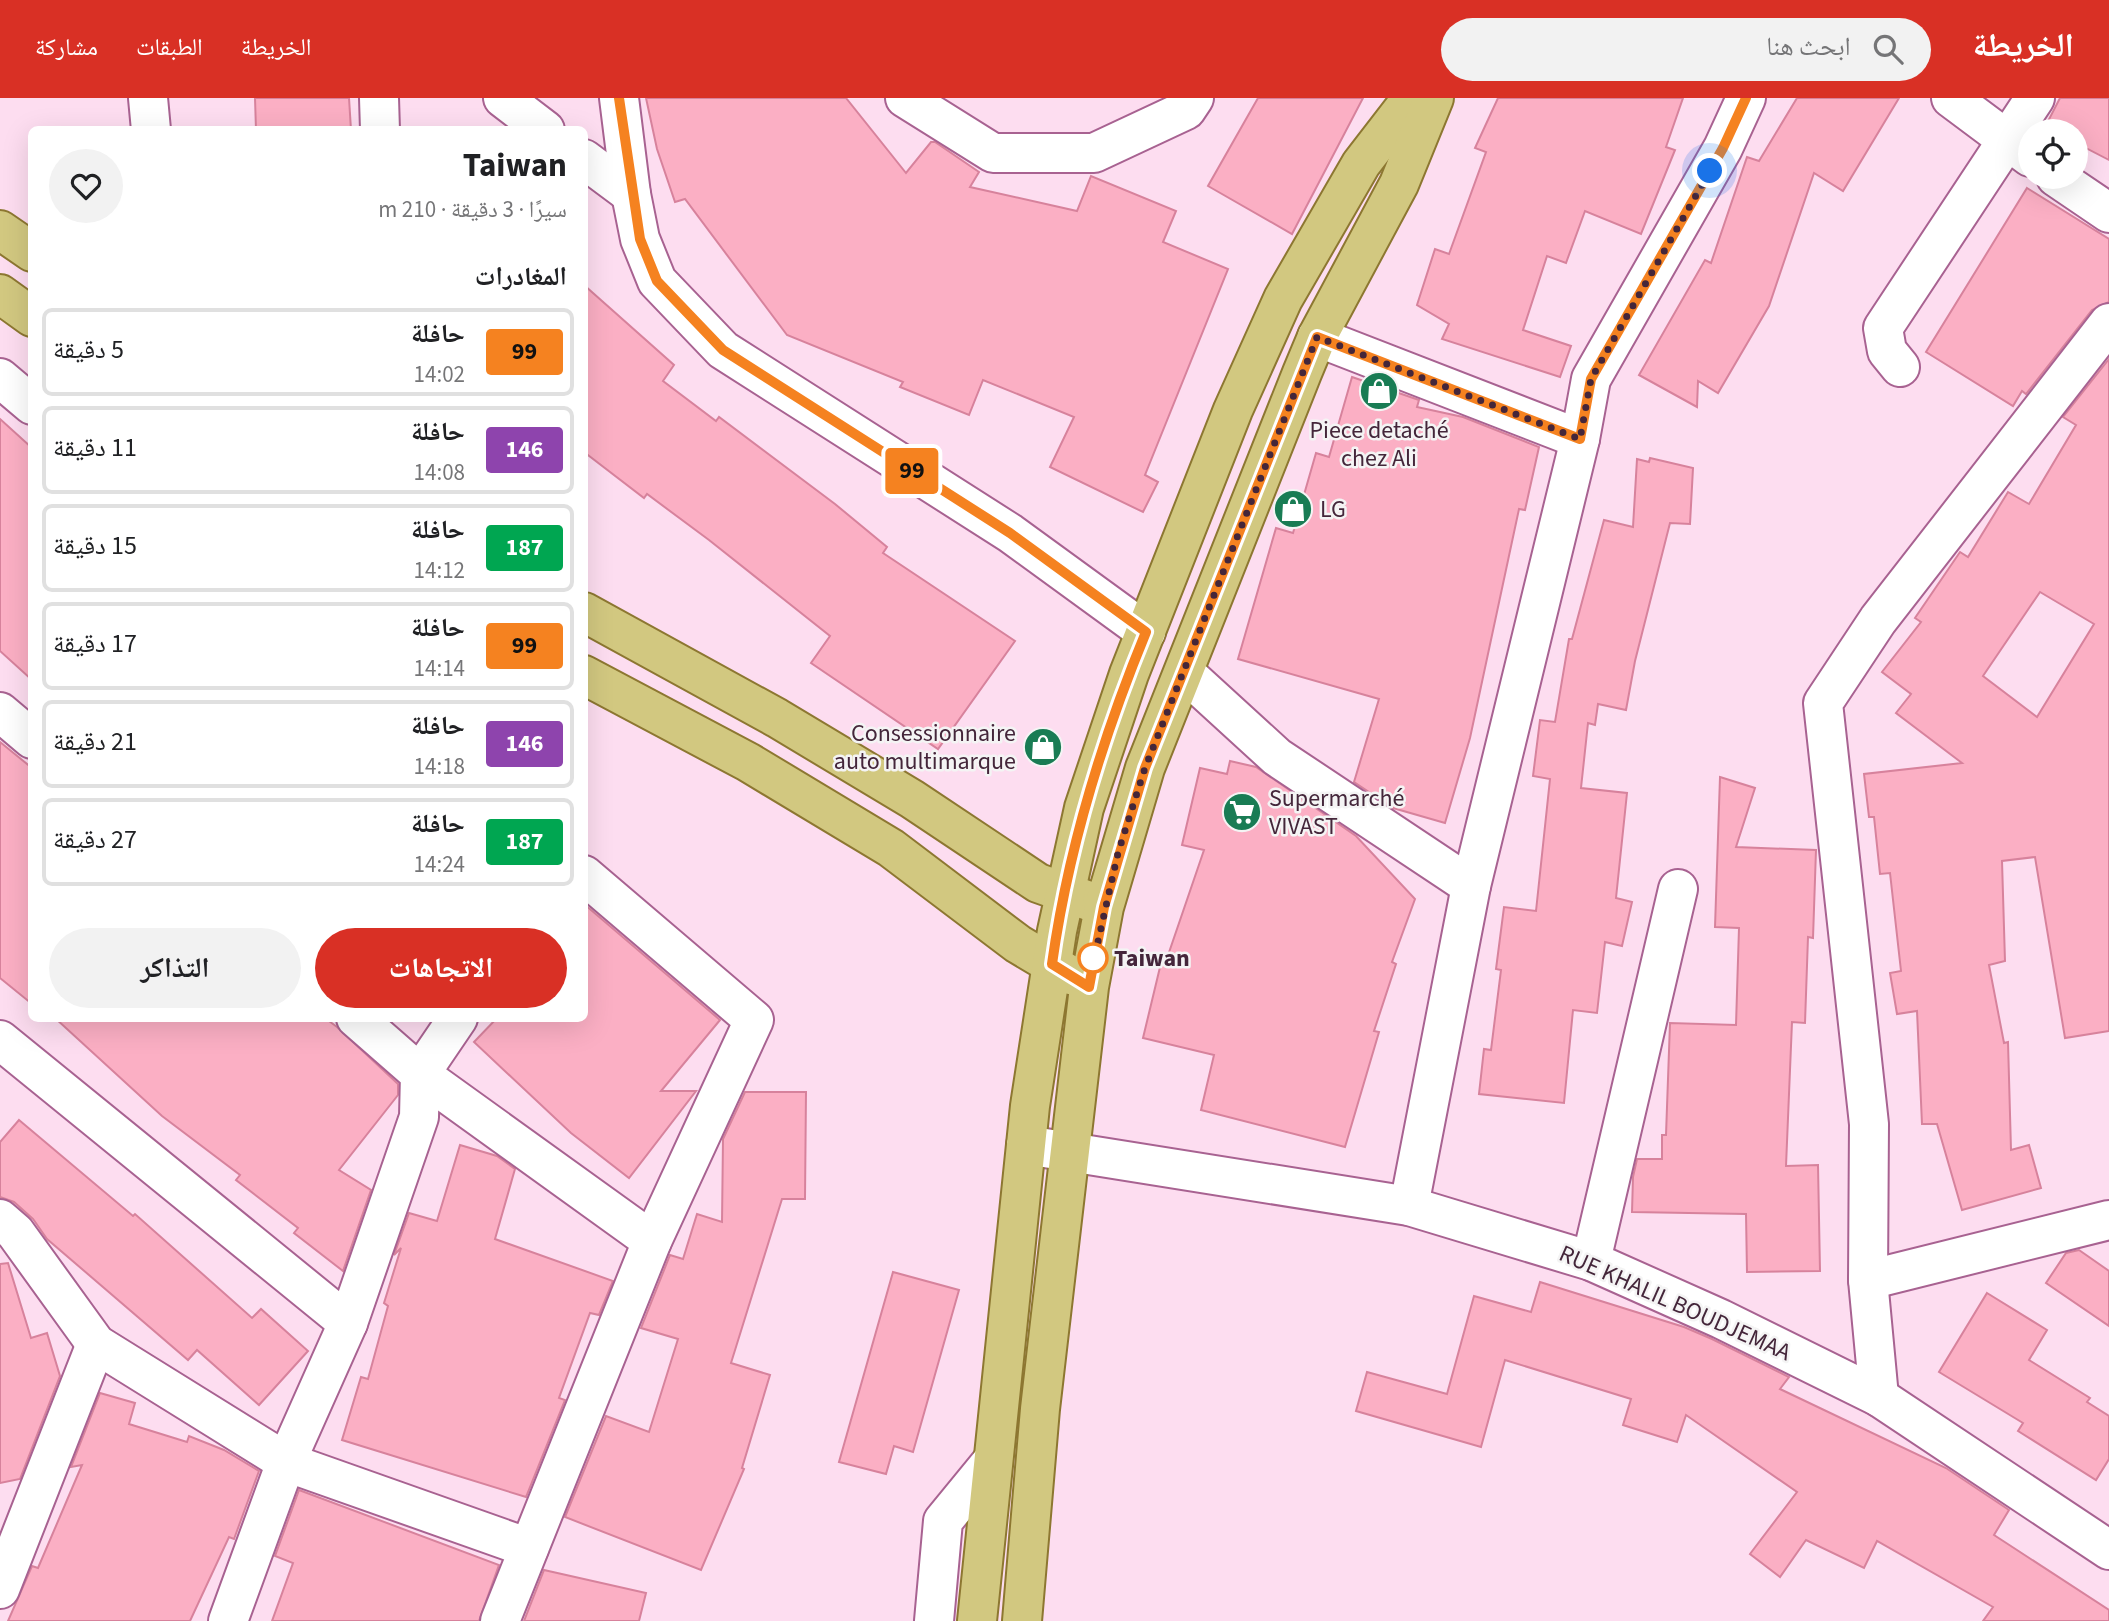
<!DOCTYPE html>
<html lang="ar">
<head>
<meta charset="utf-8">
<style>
	:root { --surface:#fff; --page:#f2f2f2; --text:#202124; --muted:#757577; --line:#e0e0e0; --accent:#d93025 }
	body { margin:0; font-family:"Source Sans 3","Noto Naskh Arabic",sans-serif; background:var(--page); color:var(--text); direction:rtl; height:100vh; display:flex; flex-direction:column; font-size:26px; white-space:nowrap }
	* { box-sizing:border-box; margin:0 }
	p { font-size:23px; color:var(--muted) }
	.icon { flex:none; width:38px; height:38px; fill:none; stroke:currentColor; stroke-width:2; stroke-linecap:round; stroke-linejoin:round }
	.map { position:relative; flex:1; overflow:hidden; direction:ltr }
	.drawer { position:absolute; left:28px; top:28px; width:560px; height:896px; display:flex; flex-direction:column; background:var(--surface); border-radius:10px; box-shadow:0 7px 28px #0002; direction:rtl }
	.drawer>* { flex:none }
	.badge { padding:0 14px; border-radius:5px; font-size:24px; line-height:46px }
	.buttons { position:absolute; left:2018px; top:21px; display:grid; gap:14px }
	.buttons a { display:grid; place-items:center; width:70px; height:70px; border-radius:50%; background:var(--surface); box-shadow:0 7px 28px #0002; font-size:35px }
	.you { position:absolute; width:35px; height:35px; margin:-18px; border:5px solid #fff; border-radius:50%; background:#1a73e8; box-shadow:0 0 0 10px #1a73e833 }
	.map>.badge { position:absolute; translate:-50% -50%; box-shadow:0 0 0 4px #fff }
	h2 { padding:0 21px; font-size:26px; line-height:63px }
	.round { display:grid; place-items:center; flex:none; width:74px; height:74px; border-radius:37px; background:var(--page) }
	.headline { display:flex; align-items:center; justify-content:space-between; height:119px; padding:0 21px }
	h1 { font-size:33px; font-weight:700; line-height:52px }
	.cta { display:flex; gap:14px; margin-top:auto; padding:14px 21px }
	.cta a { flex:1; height:80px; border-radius:42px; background:var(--accent); color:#fff; font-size:28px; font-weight:700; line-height:80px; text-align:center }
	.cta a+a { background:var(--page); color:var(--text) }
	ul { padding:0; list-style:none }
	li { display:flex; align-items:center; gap:21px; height:88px; margin:0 14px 10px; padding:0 7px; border:4px solid var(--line); border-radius:10px }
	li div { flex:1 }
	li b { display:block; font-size:26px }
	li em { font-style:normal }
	li .badge { min-width:77px; font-weight:700; text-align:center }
	header { display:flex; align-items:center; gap:42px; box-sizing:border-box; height:98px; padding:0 35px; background:var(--accent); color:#fff }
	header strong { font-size:33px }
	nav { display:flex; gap:38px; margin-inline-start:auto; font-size:24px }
	.search { width:490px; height:63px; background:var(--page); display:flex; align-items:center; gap:18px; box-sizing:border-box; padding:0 24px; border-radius:38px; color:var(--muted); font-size:26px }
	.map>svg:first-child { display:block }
</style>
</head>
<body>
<header>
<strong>الخريطة</strong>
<div class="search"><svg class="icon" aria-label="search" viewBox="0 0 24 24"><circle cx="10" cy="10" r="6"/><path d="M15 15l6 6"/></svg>ابحث هنا</div>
<nav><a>الخريطة</a><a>الطبقات</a><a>مشاركة</a></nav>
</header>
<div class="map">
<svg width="2109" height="1523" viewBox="0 0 2109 1523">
	<rect width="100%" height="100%" fill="#fdddf0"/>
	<!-- building -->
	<g fill="#fbafc4" stroke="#d7829c" stroke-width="2" fill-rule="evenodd">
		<path d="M255,0H349L351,32H256Z"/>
		<path d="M646,0H846L906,75L931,44H935L979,74L970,89L1077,113L1091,78L1176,113L1163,144L1228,171L1145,377L1158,384L1143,414L1050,369L1074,319L983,282L969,317L900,289L903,284L787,237L685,101L675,104L657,51Z"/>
		<path d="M1258,0H1363L1292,136L1208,88Z"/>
		<path d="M1498,0H1683L1666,49L1675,52L1641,136L1585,113L1566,165L1547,158L1523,232L1571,248L1560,279L1442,241L1449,226L1417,207L1435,151L1449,156L1486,54L1475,50Z"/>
		<path d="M1797,0H1899L1843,93L1814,75L1769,208L1718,295L1698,283L1697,309L1639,277L1705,162L1711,165L1747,59L1759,63Z"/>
		<path d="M2060,0H2109V62L2076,45V33H2052L2045,29Z"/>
		<path d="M2027,90L2109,141V204L2092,212L2026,296L2022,293L2013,308L1926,254Z"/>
		<path d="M584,187L674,267L663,283L716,323L719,319L835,406L887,449L883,455L1015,543L938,651L811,565L830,538L709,442L647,396L644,400L584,354Z"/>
		<path d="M2109,261V933L2065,940L2035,759L2002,763L2005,863L1989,867L2004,945L2008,944L2011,1052L2029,1047L2041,1090L1962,1112L1937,1026H1922L1917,913L1897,916L1890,875L1901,873L1890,775L1880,776L1874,719H1869L1864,676L1962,665L1896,615L1911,596L1882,574L1921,524L1915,520L1960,454L1968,459L2008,394L2029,406L2076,327L2063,319ZM2040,494L2094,526L2037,619L1983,578Z"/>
		<path d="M1352,279L1419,302L1417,309L1463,319L1539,349L1525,412L1519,411L1470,640L1445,725L1393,710L1354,684L1379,601L1238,561L1276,430L1293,435L1316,355L1329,359Z"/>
		<path d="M0,321L32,350V582L0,553Z"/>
		<path d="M1650,360L1693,370L1690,426L1670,425L1635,563L1626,612L1598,606L1595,627L1588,625L1581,690L1627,695L1616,800L1632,804L1622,848L1605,844L1597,915L1573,912L1564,1005L1479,996L1484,951L1491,952L1501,872L1496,871L1504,809L1536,813L1550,681L1533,678L1540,622L1555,624L1569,541H1572L1604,422L1633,429L1637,361L1649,364Z"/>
		<path d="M0,644L32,670V906L0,880Z"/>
		<path d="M1230,663L1256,669L1356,738L1415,801L1392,864L1396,866L1374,933L1379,934L1345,1049L1201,1012L1214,957L1143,940L1161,865L1165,866L1204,752L1182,747L1200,670L1227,676Z"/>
		<path d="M1720,679L1755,690L1736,749L1816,752L1813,840L1808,839L1805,925L1792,924L1786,1068L1818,1067L1820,1173L1747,1174L1746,1116L1632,1114L1633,1079L1637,1061H1662V1037H1666L1670,925L1736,927L1739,830L1715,829Z"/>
		<path d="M584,806L720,922L661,993H696L629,1080L571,1035L474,944L497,920H584Z"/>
		<path d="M55,920H325L337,929L398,986V997L339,1072L371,1092L343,1173L294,1135L298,1130L236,1082L240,1077L162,1018Z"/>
		<path d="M745,994H806L805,1101H782L731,1265L770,1277L742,1370L744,1371L701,1472L565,1419L606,1318L649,1334L678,1241L641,1230L670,1157L683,1161L697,1116L722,1124L723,1041Z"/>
		<path d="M19,1022L133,1118L135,1116L252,1220L261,1211L308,1253L259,1307L197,1252L188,1262L47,1141L33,1121L14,1104L0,1099V1044Z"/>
		<path d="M460,1047L497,1058L515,1071L495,1141L613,1183L599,1217L590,1215L559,1300L565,1302L526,1399L342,1342L361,1279L368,1281L388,1208L384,1205L401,1150L394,1157L409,1115L437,1123Z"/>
		<path d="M2079,1152L2109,1173V1228L2046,1185L2066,1155Z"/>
		<path d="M8,1165L31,1240L47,1235L60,1278L20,1381L0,1385V1166Z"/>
		<path d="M893,1174L959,1192L913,1354L894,1348L886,1376L839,1364Z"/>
		<path d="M1540,1184L1684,1229L1712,1241L1789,1279L1780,1291L1946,1370L2009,1412L1994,1437L2109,1512V1523H1983L1993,1509L1877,1443L1864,1470L1806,1442L1780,1479L1750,1456L1797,1394L1686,1317L1677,1344L1623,1327L1631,1301L1505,1262L1481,1349L1356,1313L1367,1274L1447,1296L1474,1198L1531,1214Z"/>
		<path d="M1987,1195L2047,1232L2029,1262L2090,1300L2087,1304L2109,1318V1361L2096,1382L2018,1333L2023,1325L1939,1274Z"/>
		<path d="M100,1295L135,1305L129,1326L187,1344L189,1338L224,1352L259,1373L234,1441L229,1439L190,1523H8L32,1468L38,1470L82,1367L71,1369Z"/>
		<path d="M299,1392L499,1467L479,1523H272L293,1465L275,1458Z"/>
		<path d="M544,1472L646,1495L639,1523H524Z"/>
	</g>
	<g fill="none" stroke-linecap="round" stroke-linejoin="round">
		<!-- minor casing -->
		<g stroke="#a86291" stroke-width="42">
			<g id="minor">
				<path d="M148,0L151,32"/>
				<path d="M379,0L380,32"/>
				<path d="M503,0L545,32"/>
				<path d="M619,0L631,96L640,141L657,183L723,252L1010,435L1146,534"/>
				<path d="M905,0L993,55H1094L1186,12L1194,0"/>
				<path d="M1951,0L2030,59"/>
				<path d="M584,61L631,96"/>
				<path d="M2056,79L2109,115"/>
				<path d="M1317,239L1580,341"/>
				<path d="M1900,269L1887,253L1883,230L2035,0"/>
				<path d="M0,280L32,307"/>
				<path d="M1184,574L1277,659L1471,788"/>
				<path d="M0,614L32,641"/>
				<path d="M458,920L420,976L652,1143"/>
				<path d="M0,942L348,1225"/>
				<path d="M1026,1047L1409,1108L1591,1163L1721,1221L1879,1299L2109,1452"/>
				<path d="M1409,1108L1471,788L1580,341L1591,281L1723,50L1746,0"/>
				<path d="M0,1121L15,1134L96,1246L286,1364L529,1450"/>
				<path d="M1591,1163L1678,791"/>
				<path d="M1868,1182L2109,1122"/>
				<path d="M1879,1299L1868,1182L1869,1026L1823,605L1878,522L2109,225"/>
				<path d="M0,1491L96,1246"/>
				<path d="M228,1523L286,1364L348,1225L419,1019L420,976L356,920"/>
				<path d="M500,1523L652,1143L754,922L584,777"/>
				<path d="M934,1523L943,1423L993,1362"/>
			</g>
		</g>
		<!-- major casing -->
		<g stroke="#8d7731" stroke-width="42">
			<g id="major">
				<path d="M0,132L32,154"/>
				<path d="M0,196L32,219"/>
				<path d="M584,514L777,620L912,701L1038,785L1089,803"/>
				<path d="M584,577L748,664L891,750L1018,846L1070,877"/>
				<path d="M977,1523L1030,1008L1057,833L1084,710L1129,576L1233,312L1283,201L1361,66L1412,0"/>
				<path d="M1022,1523L1040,1311L1089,889L1104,809L1145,670L1302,275L1317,239L1399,86L1434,0"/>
			</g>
		</g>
		<!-- minor -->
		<use href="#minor" stroke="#fff" stroke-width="38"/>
		<!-- major -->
		<use href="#major" stroke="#d2c880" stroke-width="38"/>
	</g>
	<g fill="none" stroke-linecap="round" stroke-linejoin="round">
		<!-- line casing -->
		<g stroke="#fff" stroke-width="16">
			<path id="line" d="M619,0L640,141L657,183L723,252L1010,435L1146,534C1102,641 1068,751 1052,866L1089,889L1104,809L1145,670L1317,239L1580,341L1591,281L1723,50L1746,0"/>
		</g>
		<!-- line -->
		<use href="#line" stroke="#f58220" stroke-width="10"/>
		<!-- walk -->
		<path stroke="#44263a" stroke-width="7" stroke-dasharray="0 12.6" d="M1093,860L1092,870L1118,755L1145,670L1317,239L1580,341L1591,281L1710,73"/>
	</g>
	<!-- icons -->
	<defs>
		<g id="shop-disc" transform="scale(2.0125)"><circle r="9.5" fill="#197c54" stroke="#f4f4f4"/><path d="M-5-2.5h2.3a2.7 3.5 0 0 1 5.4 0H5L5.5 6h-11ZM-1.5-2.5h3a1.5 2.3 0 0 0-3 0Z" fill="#fff"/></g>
		<g id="supermarket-disc" transform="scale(2.0125)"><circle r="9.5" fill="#197c54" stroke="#f4f4f4"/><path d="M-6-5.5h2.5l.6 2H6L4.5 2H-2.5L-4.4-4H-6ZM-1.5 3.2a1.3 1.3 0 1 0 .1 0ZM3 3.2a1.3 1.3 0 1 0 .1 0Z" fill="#fff"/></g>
	</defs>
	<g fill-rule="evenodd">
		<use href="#shop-disc" x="1379" y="293"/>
		<use href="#shop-disc" x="1293" y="411"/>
		<use href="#shop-disc" x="1043" y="649"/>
		<use href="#supermarket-disc" x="1242" y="714"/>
	</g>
	<!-- markers -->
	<circle fill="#fff" stroke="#f58220" stroke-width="3.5" cx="1093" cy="860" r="14"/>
	<g text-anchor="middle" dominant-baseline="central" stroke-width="5" stroke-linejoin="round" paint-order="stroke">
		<!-- poi labels -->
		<g font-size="24" fill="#44263a" stroke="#f4f4f4" text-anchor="start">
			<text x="1379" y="332" text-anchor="middle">Piece detaché<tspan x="1379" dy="28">chez Ali</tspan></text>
			<text x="1320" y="411">LG</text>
			<text x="1016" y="635" text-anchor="end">Consessionnaire<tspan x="1016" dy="28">auto multimarque</tspan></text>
			<text x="1269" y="700">Supermarché<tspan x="1269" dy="28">VIVAST</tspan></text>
		</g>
		<!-- stop labels -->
		<g font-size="24" font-weight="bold" fill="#44263a" stroke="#f4f4f4" text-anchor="start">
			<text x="1114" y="860">Taiwan</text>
		</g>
		<!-- street labels -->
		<g font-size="24" fill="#44263a" stroke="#f4f4f4">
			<text transform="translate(1675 1205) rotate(24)">RUE KHALIL BOUDJEMAA</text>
		</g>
	</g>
</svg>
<div class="buttons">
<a><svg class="icon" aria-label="locate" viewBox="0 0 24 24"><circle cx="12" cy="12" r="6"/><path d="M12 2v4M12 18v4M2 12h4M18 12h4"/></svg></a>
</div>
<div class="you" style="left:1710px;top:73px"></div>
<b class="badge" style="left:912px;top:373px;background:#f58220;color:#111">99</b>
<section class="drawer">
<div class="headline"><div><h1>Taiwan</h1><p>سيرًا · 3 دقيقة · 210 m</p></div><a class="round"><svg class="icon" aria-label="heart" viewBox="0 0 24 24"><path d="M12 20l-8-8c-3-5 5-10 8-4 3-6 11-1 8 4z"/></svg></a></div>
<h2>المغادرات</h2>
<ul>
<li><span class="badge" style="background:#f58220;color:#111">99</span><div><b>حافلة</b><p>14:02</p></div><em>5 دقيقة</em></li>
<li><span class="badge" style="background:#8e44ad;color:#fff">146</span><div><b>حافلة</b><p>14:08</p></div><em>11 دقيقة</em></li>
<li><span class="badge" style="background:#00a651;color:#fff">187</span><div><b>حافلة</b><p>14:12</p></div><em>15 دقيقة</em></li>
<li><span class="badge" style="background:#f58220;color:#111">99</span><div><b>حافلة</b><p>14:14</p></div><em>17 دقيقة</em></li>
<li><span class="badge" style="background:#8e44ad;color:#fff">146</span><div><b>حافلة</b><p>14:18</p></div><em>21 دقيقة</em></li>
<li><span class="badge" style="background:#00a651;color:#fff">187</span><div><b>حافلة</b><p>14:24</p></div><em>27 دقيقة</em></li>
</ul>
<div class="cta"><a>الاتجاهات</a><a>التذاكر</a></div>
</section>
</div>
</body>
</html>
